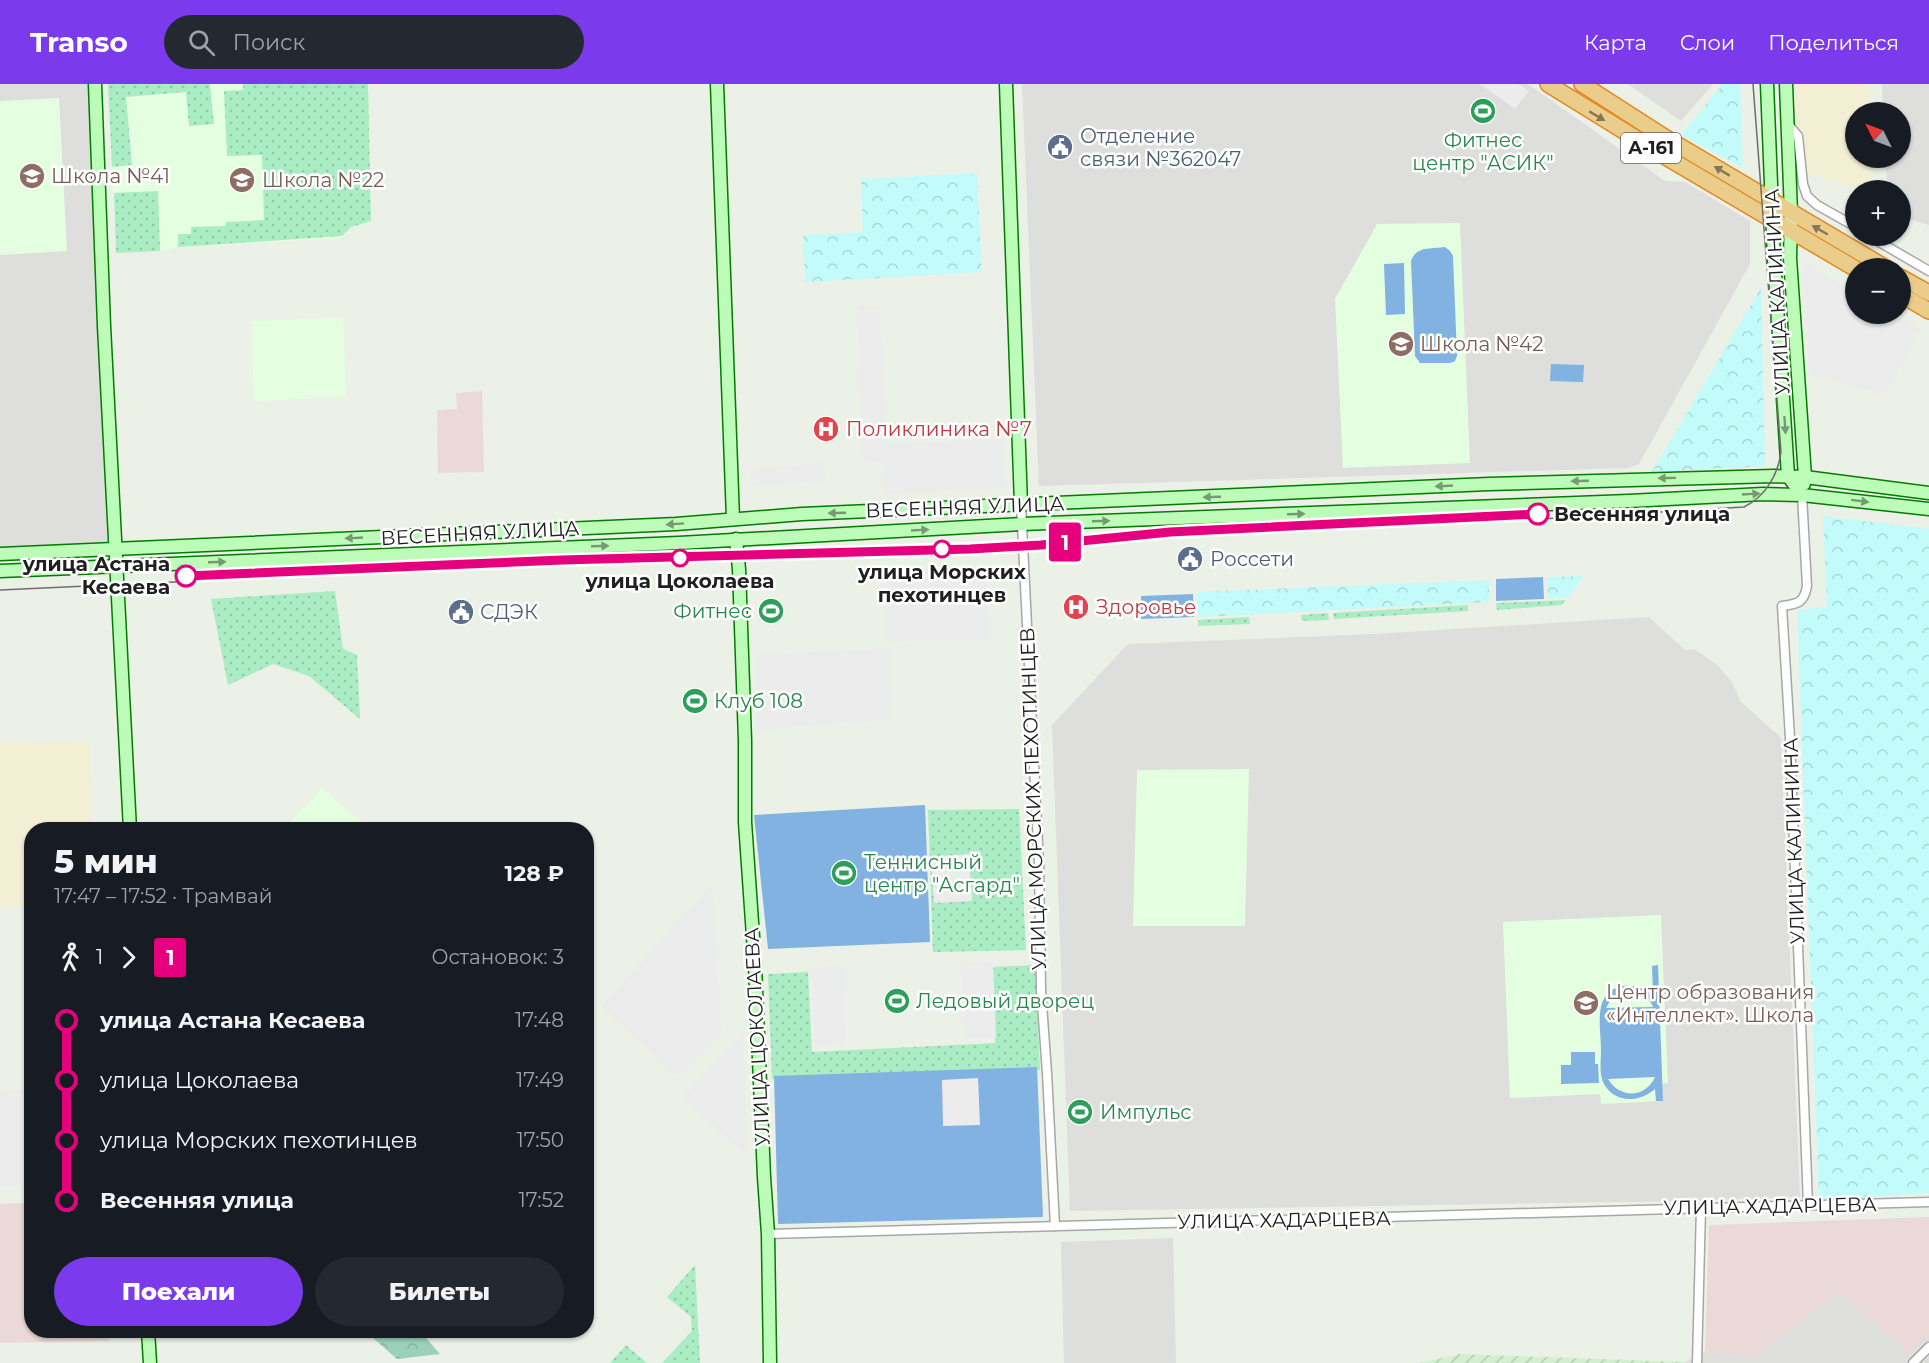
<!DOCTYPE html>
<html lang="ru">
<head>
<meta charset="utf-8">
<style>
	:root { --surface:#171b24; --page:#242831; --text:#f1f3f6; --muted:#9ea1a6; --accent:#7c3aed }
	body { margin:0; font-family:Montserrat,sans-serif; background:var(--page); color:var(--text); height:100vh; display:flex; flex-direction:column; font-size:22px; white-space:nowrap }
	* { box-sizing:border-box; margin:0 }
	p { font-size:20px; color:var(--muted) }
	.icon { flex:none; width:33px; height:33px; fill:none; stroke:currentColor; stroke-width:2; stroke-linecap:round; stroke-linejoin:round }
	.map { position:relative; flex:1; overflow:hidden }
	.drawer { position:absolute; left:24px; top:738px; width:570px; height:516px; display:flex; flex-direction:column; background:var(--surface); border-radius:24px; box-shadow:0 2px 4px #0004 }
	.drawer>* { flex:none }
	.badge { padding:0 12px; border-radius:4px; font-size:21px; line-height:39px }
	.needle { width:39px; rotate:312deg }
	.tools { position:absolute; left:1845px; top:18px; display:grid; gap:12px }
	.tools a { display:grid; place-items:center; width:66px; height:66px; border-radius:50%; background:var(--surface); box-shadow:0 2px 4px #0004; font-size:30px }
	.map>.badge { position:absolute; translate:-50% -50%; box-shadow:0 0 0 3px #fff }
	.legs { display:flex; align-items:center; gap:9px; height:66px; padding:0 30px; font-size:20px }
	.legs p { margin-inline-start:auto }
	.head { display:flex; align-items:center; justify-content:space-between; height:102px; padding:0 30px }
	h1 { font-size:33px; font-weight:800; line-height:45px }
	.action { display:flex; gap:12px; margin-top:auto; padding:12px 30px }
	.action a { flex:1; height:69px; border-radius:36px; background:var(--accent); color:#fff; font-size:24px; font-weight:800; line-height:69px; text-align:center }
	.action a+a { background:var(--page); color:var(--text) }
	ul { padding:0 30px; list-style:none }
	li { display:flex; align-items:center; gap:21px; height:60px; font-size:22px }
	li i { display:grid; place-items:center; width:9px; height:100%; margin:0 8px; background:currentColor }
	li i::after { content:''; width:15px; height:15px; margin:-8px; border:4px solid; border-radius:50%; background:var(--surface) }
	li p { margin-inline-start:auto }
	li:first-child i { background:linear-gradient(#0000 50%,currentColor 0) }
	li:last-child i { background:linear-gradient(currentColor 50%,#0000 0) }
	header { display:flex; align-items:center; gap:36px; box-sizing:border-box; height:84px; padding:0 30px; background:var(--accent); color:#fff }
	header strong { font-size:28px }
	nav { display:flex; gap:33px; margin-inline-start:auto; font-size:21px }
	.search { width:420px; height:54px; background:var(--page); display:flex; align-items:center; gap:15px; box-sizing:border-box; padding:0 21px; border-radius:33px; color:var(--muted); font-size:22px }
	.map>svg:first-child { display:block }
</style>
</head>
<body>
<header>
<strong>Transo</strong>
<div class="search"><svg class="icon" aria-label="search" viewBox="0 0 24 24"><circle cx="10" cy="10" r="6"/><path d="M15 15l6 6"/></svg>Поиск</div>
<nav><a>Карта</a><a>Слои</a><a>Поделиться</a></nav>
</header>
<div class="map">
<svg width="1929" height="1279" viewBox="0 0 1929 1279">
	<defs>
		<pattern id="farmland-furrows" width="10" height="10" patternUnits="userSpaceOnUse" patternTransform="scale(1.5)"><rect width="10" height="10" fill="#d2f0d0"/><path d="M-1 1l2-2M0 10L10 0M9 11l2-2" fill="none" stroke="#b4ceb2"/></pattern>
		<pattern id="grass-dots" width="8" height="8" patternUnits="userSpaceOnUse" patternTransform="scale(1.5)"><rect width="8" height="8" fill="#aaecc4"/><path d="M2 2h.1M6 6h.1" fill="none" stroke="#92caa8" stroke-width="1.8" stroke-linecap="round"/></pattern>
		<pattern id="forest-crowns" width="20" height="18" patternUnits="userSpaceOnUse" patternTransform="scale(1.5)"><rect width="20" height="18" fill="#99d1ba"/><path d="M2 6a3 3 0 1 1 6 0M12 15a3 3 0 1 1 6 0" fill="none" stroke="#84b3a0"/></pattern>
		<pattern id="park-crowns" width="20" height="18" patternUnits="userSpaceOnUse" patternTransform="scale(1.5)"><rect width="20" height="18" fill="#c2fbf9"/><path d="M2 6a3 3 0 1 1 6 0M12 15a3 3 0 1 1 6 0" fill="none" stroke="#a6d7d5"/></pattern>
	</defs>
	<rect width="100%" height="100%" fill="#ebf1e6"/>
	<!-- residential -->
	<g fill="#dededc">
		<path d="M0,0H95L115,465L0,470Z"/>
		<path d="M1022,0H1528L1665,97L1685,98L1750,137V180L1639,380L1628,384L1039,402Z"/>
		<path d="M1628,0H1713L1681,37Z"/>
		<path d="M1882,0H1929V141L1901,133L1900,106H1888L1885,74H1900V28H1883Z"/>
		<path d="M1649,533L1685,566L1694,565L1717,581L1731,597L1741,618L1781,654L1800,1113L1685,1117L1070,1127L1052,641L1128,560L1374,550Z"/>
		<path d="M1173,1154L1176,1279H1064L1061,1158Z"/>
		<path d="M1839,1209L1909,1267L1924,1251H1929V1279H1684L1705,1267L1751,1274Z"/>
	</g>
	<!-- commercial -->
	<g fill="#f2efd4">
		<path d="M1795,0H1868L1870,28H1856V74H1872L1874,106H1860L1800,87Z"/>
		<path d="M89,657L92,745L32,746L31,823L0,825V660Z"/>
	</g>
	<!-- industrial -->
	<g fill="#ead9d7">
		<path d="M482,307L484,388L438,389L437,326L457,325L456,309Z"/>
		<path d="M31,1119L32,1246L109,1247V1257L0,1259V1120Z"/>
		<path d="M1929,1133V1251H1924L1910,1268L1839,1209L1751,1274L1705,1267L1709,1141Z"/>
	</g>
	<!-- education -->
	<g fill="#e4ffe0">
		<path d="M108,0H368L371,137L351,143L343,154L178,163L160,167L116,169Z"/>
		<path d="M59,14L67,167L0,171V17Z"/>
		<path d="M1460,139L1470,379L1343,384L1335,215L1377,140Z"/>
		<path d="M343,234L346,313L254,317L252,237Z"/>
		<path d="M1249,685L1245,842H1133L1137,686Z"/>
		<path d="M322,704L369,745H283Z"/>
		<path d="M1661,831L1668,999L1662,1000L1663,1017L1601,1020L1600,1010L1510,1014L1503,838Z"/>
	</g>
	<!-- farmland -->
	<path fill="url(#farmland-furrows)" d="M1459,1270L1684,1278V1279H1420Z"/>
	<!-- grass -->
	<g fill="url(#grass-dots)">
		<path d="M108,0H210L214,40L189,42L186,8L126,13L132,81L112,83Z"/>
		<path d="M243,0H368L371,137L351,143L342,152L178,163V150H191V143L226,142V138L264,136L262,71L227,72L224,7L243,6Z"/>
		<path d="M158,107L160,167L116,169L114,109Z"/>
		<path d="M335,507L343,565L357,571L360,635L309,592L273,580L228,601L211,515Z"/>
		<path d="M1566,516L1561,521L1497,526L1496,519Z"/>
		<path d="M1468,521V527L1334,535L1333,529Z"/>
		<path d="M1328,529L1329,536L1302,537L1301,531Z"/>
		<path d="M1249,533L1250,540L1198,542V536Z"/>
		<path d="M1019,725L1026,866L933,868L928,726Z"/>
		<path d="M1035,881L1040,986L772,995L768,890L808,888L812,968L995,959L992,883Z"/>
		<path d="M695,1181L700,1279H662L692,1247L691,1233L667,1213Z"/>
		<path d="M626,1261L647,1279H610Z"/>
	</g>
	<!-- forest -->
	<path fill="url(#forest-crowns)" d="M365,1247H420L440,1270L397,1275Z"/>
	<!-- park -->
	<g fill="url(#park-crowns)">
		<path d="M1723,0H1740L1743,84L1681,51Z"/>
		<path d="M977,89L982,188L805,198L803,151L863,148L861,95Z"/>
		<path d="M1761,204L1765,382L1652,388Z"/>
		<path d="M1823,432L1929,445V1109L1819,1116L1797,526L1827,523Z"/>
		<path d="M1584,492L1568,513L1548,514L1547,493Z"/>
		<path d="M1489,496V518L1198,533V508Z"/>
	</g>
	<!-- pitch -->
	<g fill="#81b2e2" fill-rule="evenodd">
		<path d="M1445,163L1450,167L1453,172L1457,272L1455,277L1450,279H1420L1415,272L1411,177C1416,162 1431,165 1445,163Z"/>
		<path d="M1404,179L1405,230L1386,231L1384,180Z"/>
		<path d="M1551,280L1584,281L1583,298L1550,297Z"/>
		<path d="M1543,493L1544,515L1496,517V495Z"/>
		<path d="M1193,510L1194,533L1141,535V512Z"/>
		<path d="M925,721L930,858L768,865L754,731Z"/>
		<path d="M1658,881L1663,1017H1656L1655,1005C1639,1019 1614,1020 1603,998C1599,989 1601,975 1601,966C1601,952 1598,936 1601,923C1607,897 1636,897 1653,911L1652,882ZM1623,907C1636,905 1648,909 1653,923L1606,924L1611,915ZM1655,993C1645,1015 1619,1014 1608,995Z"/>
		<path d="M1571,968H1595V980H1598L1599,999L1561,1000V981H1571Z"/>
		<path d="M1037,983L1043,1133L778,1140L774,992Z"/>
	</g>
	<!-- parking -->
	<g fill="#ececec">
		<path d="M1480,0H1518L1529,7L1515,25Z"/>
		<path d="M1803,178L1855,208L1856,230H1892L1920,245L1884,311L1810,290Z"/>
		<path d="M879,222L886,360L1002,354L1004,404L885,410L883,380L863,376L857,223Z"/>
		<path d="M824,379L825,397L752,402L751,385Z"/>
		<path d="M987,484L988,556L887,557L884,485Z"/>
		<path d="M889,564L892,635L757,646V571Z"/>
		<path d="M969,770L972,817L934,819L931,773Z"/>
		<path d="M712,801L721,947L676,992L602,922Z"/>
		<path d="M993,877L996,954L965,955L961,879Z"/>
		<path d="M844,882L846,959L815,961L812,884Z"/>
		<path d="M743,949L747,1066L744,1069L683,1014Z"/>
		<path d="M978,994L980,1041L943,1042L942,996Z"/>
		<path d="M31,1005V1102L0,1103V1007Z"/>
	</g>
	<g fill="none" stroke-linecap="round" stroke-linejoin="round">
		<!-- street casing -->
		<g stroke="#a7a7a7" stroke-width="11">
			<g id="street">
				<path d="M1788,40L1798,52L1803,100L1807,112L1817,121L1856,143"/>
				<path d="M1869,152L1929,187"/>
				<path d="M1802,411L1807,502C1804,519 1798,520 1782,522L1790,654L1808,1121"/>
				<path d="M1021,421L1039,780L1041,906L1047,989L1055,1142"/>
				<path d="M768,1150L1929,1118"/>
				<path d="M1697,1279L1701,1124"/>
				<path d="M1913,1279L1929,1263"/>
			</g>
		</g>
		<!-- secondary casing -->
		<g stroke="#027c01" stroke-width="15">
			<g id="secondary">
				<path d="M95,0L104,242L130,746"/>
				<path d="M717,0L733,435"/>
				<path d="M1006,0L1021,421"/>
				<path d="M1767,0L1774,175L1788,392L1802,411"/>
				<path d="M1786,0L1791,129L1790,174L1805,393L1804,400"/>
				<path d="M736,455L739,485L745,657V738L755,881L764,1093L768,1150L770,1279"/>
				<path d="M0,470L676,440L802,430L1489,400L1774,392L1805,393L1929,409"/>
				<path d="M0,487L679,459L1022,440L1629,417L1763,410L1802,411L1929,425"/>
				<path d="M148,1246L150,1279"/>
			</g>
		</g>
		<!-- highway casing -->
		<g stroke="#e28820" stroke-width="18">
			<g id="highway">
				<path d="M1548,0L1666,73L1856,185"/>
				<path d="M1582,0L1666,54L1886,184"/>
				<path d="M1900,193L1929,209"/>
				<path d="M1900,210L1929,227"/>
			</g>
		</g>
		<!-- street -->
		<use href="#street" stroke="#fff" stroke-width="8"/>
		<!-- secondary -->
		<use href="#secondary" stroke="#bdfcb8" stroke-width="12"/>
		<!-- highway -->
		<use href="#highway" stroke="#eacd8b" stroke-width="15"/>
		<!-- tram -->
		<path stroke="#6e6e6e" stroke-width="1.5" d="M0,506L484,484L1039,465L1203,451L1490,438L1744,423C1765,413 1778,391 1781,368L1753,0"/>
	</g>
	<!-- one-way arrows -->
	<defs><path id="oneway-solid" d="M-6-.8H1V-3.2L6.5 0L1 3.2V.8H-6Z" transform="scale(1.5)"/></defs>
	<g fill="#857656">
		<use href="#oneway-solid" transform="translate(1597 32) rotate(31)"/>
		<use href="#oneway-solid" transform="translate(1722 87) rotate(-149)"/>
		<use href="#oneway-solid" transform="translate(1820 146) rotate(-150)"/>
	</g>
	<g fill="#769974">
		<use href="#oneway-solid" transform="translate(1785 341) rotate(86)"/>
		<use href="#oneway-solid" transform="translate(1667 394) rotate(179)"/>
		<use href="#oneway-solid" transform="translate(1580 397) rotate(178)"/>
		<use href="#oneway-solid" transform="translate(1444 402) rotate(177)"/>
		<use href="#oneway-solid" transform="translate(1751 410) rotate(-3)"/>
		<use href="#oneway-solid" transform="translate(1212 413) rotate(178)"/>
		<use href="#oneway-solid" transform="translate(1860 417) rotate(7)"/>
		<use href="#oneway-solid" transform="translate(837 429) rotate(178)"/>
		<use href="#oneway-solid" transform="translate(1296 430) rotate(-2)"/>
		<use href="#oneway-solid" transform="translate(1101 437) rotate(-2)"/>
		<use href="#oneway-solid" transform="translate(675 440) rotate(176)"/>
		<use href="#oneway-solid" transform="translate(920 446) rotate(-3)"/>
		<use href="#oneway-solid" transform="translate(354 454) rotate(177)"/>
		<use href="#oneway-solid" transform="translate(600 462) rotate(-2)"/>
		<use href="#oneway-solid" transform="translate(217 478) rotate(-2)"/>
	</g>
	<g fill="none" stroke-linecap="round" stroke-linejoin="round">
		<!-- line-1 casing -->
		<g stroke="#fff" stroke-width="14">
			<path id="line-1" d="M186,492L562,476L970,465L1041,461L1170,448L1538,430"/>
		</g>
		<!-- line-1 -->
		<use href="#line-1" stroke="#e6007e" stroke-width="9"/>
	</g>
	<!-- icons -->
	<defs>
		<g id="stadium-disc" transform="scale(1.35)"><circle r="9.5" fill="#2e9e5b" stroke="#fff"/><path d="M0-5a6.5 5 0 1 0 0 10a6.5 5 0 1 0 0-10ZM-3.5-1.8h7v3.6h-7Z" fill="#fff"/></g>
		<g id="civic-disc" transform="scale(1.35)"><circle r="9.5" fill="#5c6f8a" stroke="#fff"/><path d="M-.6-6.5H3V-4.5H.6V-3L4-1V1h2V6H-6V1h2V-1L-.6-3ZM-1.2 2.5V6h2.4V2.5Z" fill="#fff"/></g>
		<g id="school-disc" transform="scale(1.35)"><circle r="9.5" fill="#8d6e63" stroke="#fff"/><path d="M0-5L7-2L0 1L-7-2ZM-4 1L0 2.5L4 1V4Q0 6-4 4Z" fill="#fff"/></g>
		<g id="hospital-disc" transform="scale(1.35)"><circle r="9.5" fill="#e0444e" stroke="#fff"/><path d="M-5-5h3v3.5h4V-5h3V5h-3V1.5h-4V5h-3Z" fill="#fff"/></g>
	</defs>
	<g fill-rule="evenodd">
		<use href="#stadium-disc" x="1483" y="27"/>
		<use href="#civic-disc" x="1060" y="63"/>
		<use href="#school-disc" x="32" y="92"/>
		<use href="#school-disc" x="242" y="96"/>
		<use href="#school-disc" x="1401" y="260"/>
		<use href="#hospital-disc" x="826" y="345"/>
		<use href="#civic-disc" x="1190" y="475"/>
		<use href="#hospital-disc" x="1076" y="523"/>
		<use href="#stadium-disc" x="771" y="527"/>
		<use href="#civic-disc" x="461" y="528"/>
		<use href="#stadium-disc" x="695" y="617"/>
		<use href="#stadium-disc" x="844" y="789"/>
		<use href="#stadium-disc" x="897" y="917"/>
		<use href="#school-disc" x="1586" y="919"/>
		<use href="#stadium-disc" x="1080" y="1028"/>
	</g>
	<!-- markers -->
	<g fill="#fff" stroke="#e6007e" stroke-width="3">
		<circle cx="1538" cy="430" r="10"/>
		<circle cx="942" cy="465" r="8"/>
		<circle cx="680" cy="474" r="8"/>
		<circle cx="186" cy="492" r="10"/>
	</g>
	<g text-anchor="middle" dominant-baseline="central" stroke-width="5" stroke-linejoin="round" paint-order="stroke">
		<!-- shield labels -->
		<rect fill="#fff" stroke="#636363" stroke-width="1.5" x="1621" y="49" width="60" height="30" rx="4.5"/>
		<g font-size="18" font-weight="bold" fill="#202020">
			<text x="1651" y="64">А-161</text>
		</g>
		<!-- service labels -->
		<g font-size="20" fill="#4e5e75" stroke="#fff" text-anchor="start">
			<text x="1080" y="52">Отделение<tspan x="1080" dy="23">связи №362047</tspan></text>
			<text x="1210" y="475">Россети</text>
			<text x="480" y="528">СДЭК</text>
		</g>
		<!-- leisure labels -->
		<g font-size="20" fill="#27864d" stroke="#fff" text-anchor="start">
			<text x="1483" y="56" text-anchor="middle">Фитнес<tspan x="1483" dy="23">центр "АСИК"</tspan></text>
			<text x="752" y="527" text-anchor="end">Фитнес</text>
			<text x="714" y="617">Клуб 108</text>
			<text x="864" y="778">Теннисный<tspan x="864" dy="23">центр "Асгард"</tspan></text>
			<text x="916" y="917">Ледовый дворец</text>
			<text x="1100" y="1028">Импульс</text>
		</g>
		<!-- education labels -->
		<g font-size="20" fill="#785e54" stroke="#fff" text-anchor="start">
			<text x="51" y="92">Школа №41</text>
			<text x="262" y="96">Школа №22</text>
			<text x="1420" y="260">Школа №42</text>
			<text x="1606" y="908">Центр образования<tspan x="1606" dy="23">«Интеллект». Школа</tspan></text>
		</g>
		<!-- street labels -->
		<g font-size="20" fill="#202020" stroke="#fff">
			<text transform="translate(1777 208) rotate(-93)">УЛИЦА КАЛИНИНА</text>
			<text transform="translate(965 423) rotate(-2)">ВЕСЕННЯЯ УЛИЦА</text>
			<text transform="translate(480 449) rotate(-3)">ВЕСЕННЯЯ УЛИЦА</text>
			<text transform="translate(1033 715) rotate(-92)">УЛИЦА МОРСКИХ ПЕХОТИНЦЕВ</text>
			<text transform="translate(1794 757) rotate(-92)">УЛИЦА КАЛИНИНА</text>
			<text transform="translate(757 953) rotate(-93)">УЛИЦА ЦОКОЛАЕВА</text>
			<text transform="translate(1770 1122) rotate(-1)">УЛИЦА ХАДАРЦЕВА</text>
			<text transform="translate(1284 1136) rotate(-1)">УЛИЦА ХАДАРЦЕВА</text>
		</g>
		<!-- health labels -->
		<g font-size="20" fill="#be3a42" stroke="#fff" text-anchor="start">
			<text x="846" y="345">Поликлиника №7</text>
			<text x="1096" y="523">Здоровье</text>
		</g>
		<!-- stop labels -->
		<g font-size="20" font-weight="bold" fill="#202020" stroke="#fff">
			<text x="1554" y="430" text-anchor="start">Весенняя улица</text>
			<text x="170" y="480" text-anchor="end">улица Астана<tspan x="170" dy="23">Кесаева</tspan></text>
			<text x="942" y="488">улица Морских<tspan x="942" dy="23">пехотинцев</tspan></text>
			<text x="680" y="497">улица Цоколаева</text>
		</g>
	</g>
</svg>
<div class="tools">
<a><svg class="needle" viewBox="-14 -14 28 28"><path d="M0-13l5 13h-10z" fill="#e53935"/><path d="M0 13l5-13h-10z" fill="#9ea1a6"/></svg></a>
<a>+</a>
<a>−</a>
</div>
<b class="badge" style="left:1065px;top:458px;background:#e6007e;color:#fff">1</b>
<section class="drawer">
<div class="head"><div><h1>5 мин</h1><p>17:47 – 17:52 · Трамвай</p></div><b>128 ₽</b></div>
<div class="legs"><svg class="icon" aria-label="walk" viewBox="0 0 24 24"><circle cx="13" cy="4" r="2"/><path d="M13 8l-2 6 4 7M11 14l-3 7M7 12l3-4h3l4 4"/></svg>1<svg class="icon" aria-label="forward" viewBox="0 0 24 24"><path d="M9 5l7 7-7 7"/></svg><b class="badge" style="background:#e6007e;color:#fff">1</b><p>Остановок: 3</p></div>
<ul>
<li><i style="color:#e6007e"></i><b>улица Астана Кесаева</b><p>17:48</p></li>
<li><i style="color:#e6007e"></i><span>улица Цоколаева</span><p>17:49</p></li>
<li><i style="color:#e6007e"></i><span>улица Морских пехотинцев</span><p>17:50</p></li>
<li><i style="color:#e6007e"></i><b>Весенняя улица</b><p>17:52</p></li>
</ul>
<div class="action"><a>Поехали</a><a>Билеты</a></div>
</section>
</div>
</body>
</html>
